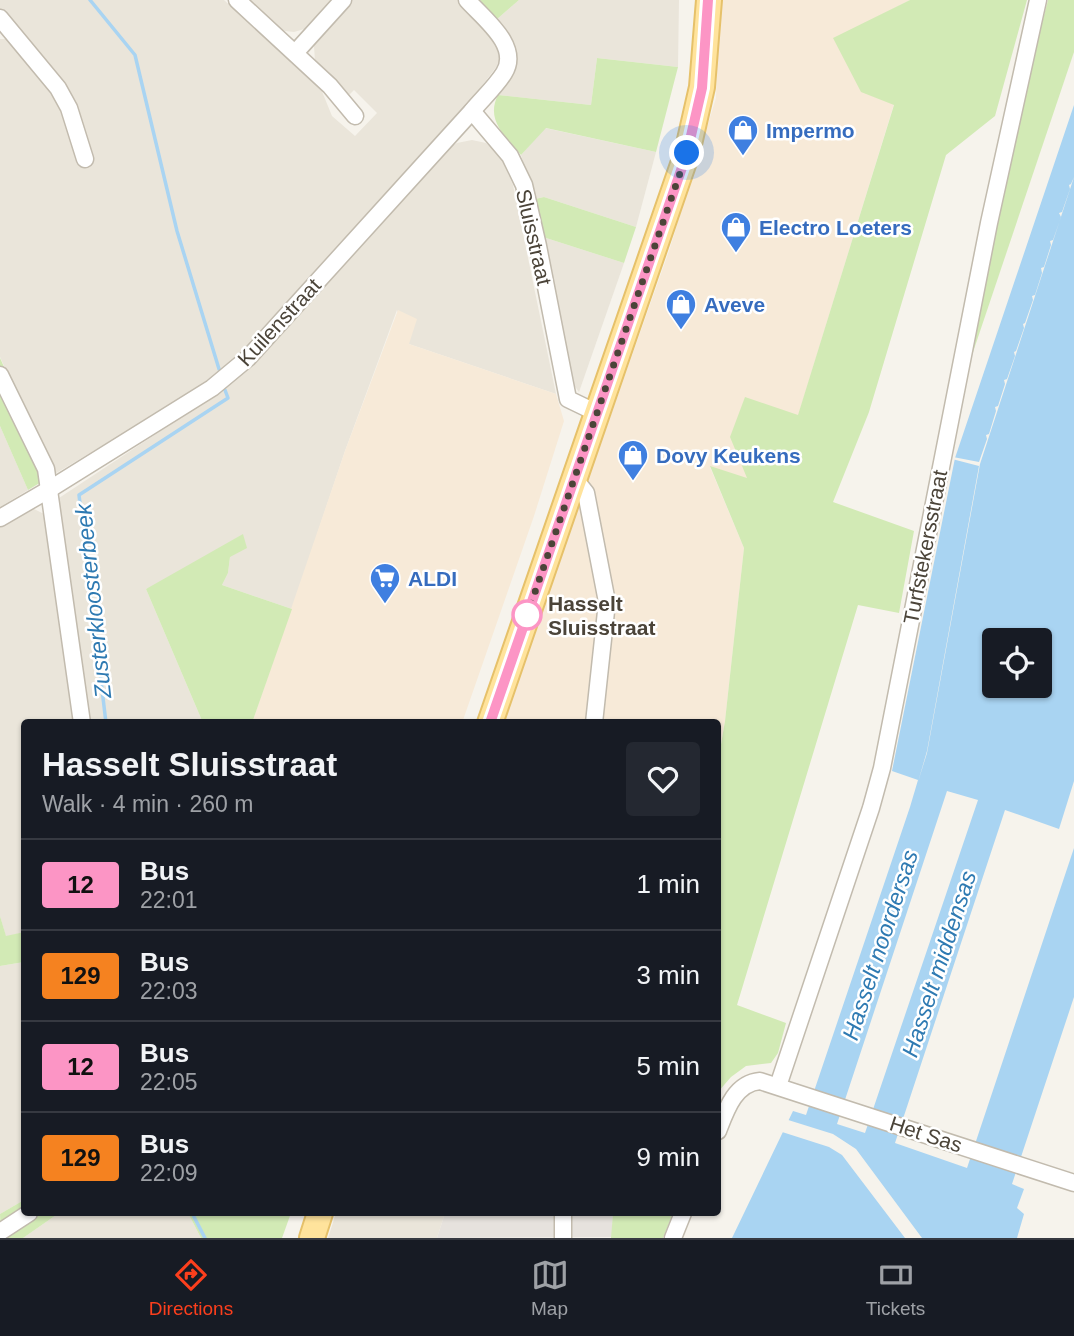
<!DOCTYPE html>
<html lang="en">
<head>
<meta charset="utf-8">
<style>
	:root { --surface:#171b24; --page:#242831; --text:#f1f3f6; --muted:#9ea1a6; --line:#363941; --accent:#fc3f1d }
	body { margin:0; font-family:Helvetica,sans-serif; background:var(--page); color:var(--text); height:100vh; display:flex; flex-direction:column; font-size:26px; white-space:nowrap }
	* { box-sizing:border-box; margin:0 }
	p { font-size:23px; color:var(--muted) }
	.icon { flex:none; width:38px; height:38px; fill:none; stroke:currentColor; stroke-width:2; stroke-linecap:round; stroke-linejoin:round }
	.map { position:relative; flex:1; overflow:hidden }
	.details { position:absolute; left:21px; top:719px; width:700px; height:497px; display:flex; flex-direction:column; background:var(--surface); border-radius:7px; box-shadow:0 2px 5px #0004 }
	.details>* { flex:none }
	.badge { padding:0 14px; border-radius:5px; font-size:24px; line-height:46px }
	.tools { position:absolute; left:982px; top:628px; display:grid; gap:14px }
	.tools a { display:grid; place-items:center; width:70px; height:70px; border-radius:7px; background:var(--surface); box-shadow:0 2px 5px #0004; font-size:35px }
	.you { position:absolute; width:35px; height:35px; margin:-18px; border:5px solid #fff; border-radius:50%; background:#1a73e8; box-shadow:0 0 0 10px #1a73e833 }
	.map>.badge { position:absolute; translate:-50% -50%; box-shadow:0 0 0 4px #fff }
	.round { display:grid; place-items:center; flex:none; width:74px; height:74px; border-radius:7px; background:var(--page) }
	.head { display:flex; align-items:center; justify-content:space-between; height:119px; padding:0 21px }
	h1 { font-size:33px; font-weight:600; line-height:52px }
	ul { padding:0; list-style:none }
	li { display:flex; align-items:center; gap:21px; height:91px; padding:0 21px; border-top:2px solid var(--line) }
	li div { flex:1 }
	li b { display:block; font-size:26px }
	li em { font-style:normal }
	li .badge { min-width:77px; font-weight:700; text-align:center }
	.dock { display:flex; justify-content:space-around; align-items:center; height:98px; border-top:2px solid var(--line); background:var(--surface); font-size:19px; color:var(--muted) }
	.dock a { display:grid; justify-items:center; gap:4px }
	.dock .current { color:var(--accent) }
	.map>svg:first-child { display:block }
</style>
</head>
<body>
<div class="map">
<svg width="1074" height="1238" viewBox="0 0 1074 1238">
	<rect width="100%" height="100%" fill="#f6f3ec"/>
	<!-- residential -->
	<g fill="#eae5da">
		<path d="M0,0H224L321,89L332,116L355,136L377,113L354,90L347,97L315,61L314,46L318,36L352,0H458L497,45L500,62L459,116L229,364L187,395L53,475L0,357V39H6L12,44L62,105L80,166L91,162L71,94L0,11Z"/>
		<path d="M246,0H336L311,27L294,32L285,31L274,26Z"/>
		<path d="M519,0H679L678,67L597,58L591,105L498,95L511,76L513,43L496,20Z"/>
		<path d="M545,128L656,152L636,227L544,197L535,199L521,155Z"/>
		<path d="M472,140L486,143L500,155L513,185L556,394L409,344L397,310L345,451L292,609L222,585L228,573L230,557L146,589L203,723H90L59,498L215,395L258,361L447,149L457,143Z"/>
		<path d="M543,237L624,263L579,392L573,384Z"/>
		<path d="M0,426L28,490L0,507Z"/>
		<path d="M30,507L46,515L74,723H24V932L6,937L0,916V525Z"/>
		<path d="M24,962V1200L0,1214V966Z"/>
		<path d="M59,1213H188L201,1238H23Z"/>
		<path d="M336,1213H445L437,1238H328Z"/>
	</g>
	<!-- commercial -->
	<g fill="#f7ead8">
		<path d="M719,0H910L834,39L894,104L798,416L747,479L710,467L744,548L725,721L718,762V723H502L669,251L716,98Z"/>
		<path d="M398,310L417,319L409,344L556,394L564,421L534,516L462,723H252L345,451Z"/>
	</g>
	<!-- industrial -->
	<path fill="#e6e2dd" d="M445,1213H613L612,1237L437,1238Z"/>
	<!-- green -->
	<g fill="#d2eab5">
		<path d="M480,0H519L496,20Z"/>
		<path d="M910,0H1027L995,116L946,155L869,412L833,502L914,531L899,613L858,605L737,1005L786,1023L778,1053L771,1063L746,1066L731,1077L718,1092V762L725,721L744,548L710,466L747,478L730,437L745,397L798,415L894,105L861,92L833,38Z"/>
		<path d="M1048,0H1074V52L968,367L1022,100Z"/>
		<path d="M597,58L678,67L656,152L546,128L521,155C506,137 485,120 498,95L591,105Z"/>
		<path d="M544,197L636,227L624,263L543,237L535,199Z"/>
		<path d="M0,358L53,475L28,490L0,426Z"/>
		<path d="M243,534L247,548L230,557L228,573L222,585L292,609L252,723H203L146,589Z"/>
		<path d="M0,916L6,936L24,932V962L0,966Z"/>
		<path d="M24,1200V1213H59L23,1238H1L0,1214Z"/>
		<path d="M188,1213H291L282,1238H201Z"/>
		<path d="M613,1213H673L663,1238H611Z"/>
	</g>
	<!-- water -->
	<path fill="#a9d4f2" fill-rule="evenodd" d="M1074,105V781L1059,829L1005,810L895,1143L967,1168L1074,848V997L1012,1184L1024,1189L1017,1208L1024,1214L1017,1238H732L793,1111L806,1115L910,807L918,780L892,771L955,458ZM994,640H1040V686H994ZM947,791L978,800L865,1133L837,1124Z"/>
	<!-- pier -->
	<g fill="#f6f3ec">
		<path d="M1074,177L980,464L927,753L918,782L927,751L979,466L952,459L953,457L979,462L987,439L986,435L989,434L996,411L995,407L998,406L1005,384L1004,380L1007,379L1015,356L1014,352L1016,351L1024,328L1023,324L1025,323L1033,300L1032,296L1035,295L1042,273L1041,268L1044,267L1051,245L1050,241L1053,240L1061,217L1059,213L1062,212L1070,189L1069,185L1071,184Z"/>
		<path d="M785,1119L833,1134L856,1149L922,1238H905L842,1155L829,1147L779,1131Z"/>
	</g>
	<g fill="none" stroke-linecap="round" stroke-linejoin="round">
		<!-- stream -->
		<g stroke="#a9d4f2" stroke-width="3.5">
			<path d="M90,0L135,55L177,231L219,369"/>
			<path d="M106,723L79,495L228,398L225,390"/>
			<path d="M192,1213L205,1238"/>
		</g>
		<!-- minor casing -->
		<g stroke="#c2bbae" stroke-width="19">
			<g id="minor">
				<path d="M237,0L330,86L355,116"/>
				<path d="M0,18L58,88L69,108L85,159"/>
				<path d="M295,53L343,0"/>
				<path d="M472,111L510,156L524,185L538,246L568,399L597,413"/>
				<path d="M0,375L46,469L82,723"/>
				<path d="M574,478L586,493L607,602L594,723"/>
				<path d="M0,518L50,489L212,388L248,358L472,111C482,99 496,86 504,73C521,46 483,18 467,0"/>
				<path d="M778,1086L871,808L882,768L989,223L1038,0"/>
				<path d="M718,1131C726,1110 735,1083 760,1081L1074,1183"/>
				<path d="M0,1232L29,1213"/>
				<path d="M563,1238V1213"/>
				<path d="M673,1238L683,1213"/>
			</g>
		</g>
		<!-- primary casing -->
		<g stroke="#e6c16a" stroke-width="28">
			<g id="primary">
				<path d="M490,723L687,153L702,87L709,0"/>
				<path d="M312,1238L320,1213"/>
			</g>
		</g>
		<!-- minor -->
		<use href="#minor" stroke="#fff" stroke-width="16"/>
		<!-- primary -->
		<use href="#primary" stroke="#ffe39c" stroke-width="24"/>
	</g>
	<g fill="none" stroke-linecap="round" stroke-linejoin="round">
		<!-- line casing -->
		<g stroke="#fff" stroke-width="16">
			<path id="line" d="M490,723L687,153L702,88L708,0"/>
		</g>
		<!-- line -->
		<use href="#line" stroke="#fc95c5" stroke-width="10"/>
		<!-- walk -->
		<path stroke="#4b4439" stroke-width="7" stroke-dasharray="0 12.6" d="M527,615L525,621L687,153"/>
	</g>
	<!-- icons -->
	<defs>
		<g id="shop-pin" transform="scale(1.575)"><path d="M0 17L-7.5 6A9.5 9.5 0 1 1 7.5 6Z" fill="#3f7fe0" stroke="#fff"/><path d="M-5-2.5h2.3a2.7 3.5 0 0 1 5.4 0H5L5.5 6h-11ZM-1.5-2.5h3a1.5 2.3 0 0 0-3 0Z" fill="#fff"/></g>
		<g id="supermarket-pin" transform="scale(1.575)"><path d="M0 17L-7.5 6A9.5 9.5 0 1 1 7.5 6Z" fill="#3f7fe0" stroke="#fff"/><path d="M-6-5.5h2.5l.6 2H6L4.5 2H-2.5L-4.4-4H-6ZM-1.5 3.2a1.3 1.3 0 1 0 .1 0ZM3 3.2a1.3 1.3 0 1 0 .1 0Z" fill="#fff"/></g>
	</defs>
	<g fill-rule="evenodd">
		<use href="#shop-pin" x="743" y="130"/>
		<use href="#shop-pin" x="736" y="227"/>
		<use href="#shop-pin" x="681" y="304"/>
		<use href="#shop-pin" x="633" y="455"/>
		<use href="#supermarket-pin" x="385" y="578"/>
	</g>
	<!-- markers -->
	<circle fill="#fff" stroke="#fc95c5" stroke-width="3.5" cx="527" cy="615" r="14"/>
	<g text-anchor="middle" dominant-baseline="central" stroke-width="5" stroke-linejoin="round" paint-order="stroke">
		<!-- shop labels -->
		<g font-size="21" font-weight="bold" fill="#366cbe" stroke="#fff" text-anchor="start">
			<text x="766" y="130">Impermo</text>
			<text x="759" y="227">Electro Loeters</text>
			<text x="704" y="304">Aveve</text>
			<text x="656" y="455">Dovy Keukens</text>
			<text x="408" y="578">ALDI</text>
		</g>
		<!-- street labels -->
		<g font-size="21" fill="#4b4439" stroke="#fff">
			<text transform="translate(534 237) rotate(77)">Sluisstraat</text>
			<text transform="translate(279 322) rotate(-47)">Kuilenstraat</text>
			<text transform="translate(925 547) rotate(-79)">Turfstekersstraat</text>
			<text transform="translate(926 1134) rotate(18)">Het Sas</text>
		</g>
		<!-- stop labels -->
		<g font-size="21" font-weight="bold" fill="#4b4439" stroke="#fff" text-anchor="start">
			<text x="548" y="603">Hasselt<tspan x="548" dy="24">Sluisstraat</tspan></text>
		</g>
		<!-- water labels -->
		<g font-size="23" font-style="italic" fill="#2e7ab2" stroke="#fff">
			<text transform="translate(93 601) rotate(-96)">Zusterkloosterbeek</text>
			<text transform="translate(880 945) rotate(-72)">Hasselt noordersas</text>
			<text transform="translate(939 964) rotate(-72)">Hasselt middensas</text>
		</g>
	</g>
</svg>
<div class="tools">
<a><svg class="icon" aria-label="locate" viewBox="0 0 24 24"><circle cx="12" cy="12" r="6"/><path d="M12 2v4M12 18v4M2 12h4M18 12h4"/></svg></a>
</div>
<div class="you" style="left:687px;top:153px"></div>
<section class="details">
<div class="head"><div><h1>Hasselt Sluisstraat</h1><p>Walk · 4 min · 260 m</p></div><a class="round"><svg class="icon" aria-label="heart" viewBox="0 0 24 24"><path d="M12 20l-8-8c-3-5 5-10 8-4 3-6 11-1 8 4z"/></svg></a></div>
<ul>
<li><span class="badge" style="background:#fc95c5;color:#111">12</span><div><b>Bus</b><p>22:01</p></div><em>1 min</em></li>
<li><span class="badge" style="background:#f58220;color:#111">129</span><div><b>Bus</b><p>22:03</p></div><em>3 min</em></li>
<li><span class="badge" style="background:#fc95c5;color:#111">12</span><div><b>Bus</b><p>22:05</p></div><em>5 min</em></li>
<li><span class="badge" style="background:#f58220;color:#111">129</span><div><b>Bus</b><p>22:09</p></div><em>9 min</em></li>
</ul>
</section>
</div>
<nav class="dock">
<a class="current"><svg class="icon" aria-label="directions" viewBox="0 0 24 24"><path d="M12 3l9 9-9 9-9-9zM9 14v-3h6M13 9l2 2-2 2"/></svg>Directions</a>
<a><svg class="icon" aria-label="map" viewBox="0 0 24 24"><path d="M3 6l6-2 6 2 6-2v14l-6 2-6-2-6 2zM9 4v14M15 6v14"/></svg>Map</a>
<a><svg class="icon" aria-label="tickets" viewBox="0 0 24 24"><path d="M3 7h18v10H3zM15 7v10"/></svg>Tickets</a>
</nav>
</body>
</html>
